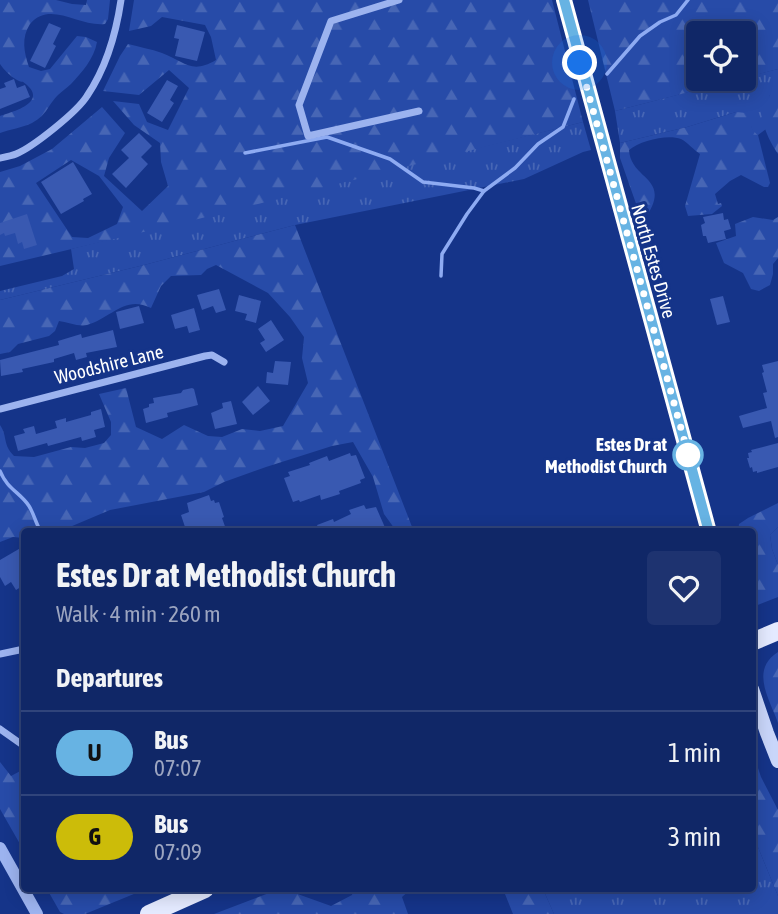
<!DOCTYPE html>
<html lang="en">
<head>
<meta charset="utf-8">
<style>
	:root { --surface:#102767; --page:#1e3370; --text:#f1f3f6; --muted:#9ca5c0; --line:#30447b }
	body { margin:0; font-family:"Asap Condensed",sans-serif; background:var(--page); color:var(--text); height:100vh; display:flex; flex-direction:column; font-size:26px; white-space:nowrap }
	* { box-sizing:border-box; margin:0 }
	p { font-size:23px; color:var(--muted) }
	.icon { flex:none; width:38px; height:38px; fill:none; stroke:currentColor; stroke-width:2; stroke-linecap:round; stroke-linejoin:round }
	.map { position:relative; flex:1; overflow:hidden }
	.details { position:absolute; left:21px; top:528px; width:735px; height:364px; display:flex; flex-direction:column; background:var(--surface); border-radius:7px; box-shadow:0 4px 18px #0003,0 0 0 2px var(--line) }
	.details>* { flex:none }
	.badge { padding:0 14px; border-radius:23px; font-size:24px; line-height:46px }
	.controls { position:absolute; left:686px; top:21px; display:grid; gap:14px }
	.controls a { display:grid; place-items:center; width:70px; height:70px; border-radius:7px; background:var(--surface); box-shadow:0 4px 18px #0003,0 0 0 2px var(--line); font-size:35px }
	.you { position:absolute; width:35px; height:35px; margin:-18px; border:5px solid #fff; border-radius:50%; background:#1a73e8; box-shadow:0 0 0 10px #1a73e833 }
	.map>.badge { position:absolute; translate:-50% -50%; box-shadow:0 0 0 4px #fff }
	h2 { padding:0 35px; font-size:26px; line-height:63px }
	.round { display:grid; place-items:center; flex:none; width:74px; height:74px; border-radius:7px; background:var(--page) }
	.headline { display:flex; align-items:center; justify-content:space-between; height:119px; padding:0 35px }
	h1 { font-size:33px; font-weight:700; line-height:52px }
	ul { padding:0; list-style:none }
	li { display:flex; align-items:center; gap:21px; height:84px; padding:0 35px; border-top:2px solid var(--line) }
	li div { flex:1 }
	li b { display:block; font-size:26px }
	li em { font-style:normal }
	li .badge { min-width:77px; font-weight:700; text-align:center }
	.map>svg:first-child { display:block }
</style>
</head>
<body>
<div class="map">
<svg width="778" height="914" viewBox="0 0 778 914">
	<defs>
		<pattern id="grass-tufts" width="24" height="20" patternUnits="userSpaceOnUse" patternTransform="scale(1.75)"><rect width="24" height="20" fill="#274ba8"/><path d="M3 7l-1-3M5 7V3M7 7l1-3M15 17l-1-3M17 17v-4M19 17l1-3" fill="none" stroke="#4766b5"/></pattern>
		<pattern id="forest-firs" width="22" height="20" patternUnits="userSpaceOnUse" patternTransform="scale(1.75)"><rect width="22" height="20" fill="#274ba8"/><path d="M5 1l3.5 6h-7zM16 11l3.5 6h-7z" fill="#4766b5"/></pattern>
	</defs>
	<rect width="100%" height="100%" fill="#153489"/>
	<!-- grass -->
	<g fill="url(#grass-tufts)">
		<path d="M778,69V95H770L762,116L766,129L758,135L753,132L750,123L736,112L687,127L620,143L615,111Z"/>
		<path d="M583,122L591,150L583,152L524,179L295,225L144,265L0,300V291L62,276L74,269L71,249Z"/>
		<path d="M778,527V565L772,549L770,535Z"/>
		<path d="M753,835L778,896V914H554L543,889H752Z"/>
	</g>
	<!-- forest -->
	<g fill="url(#forest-firs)" fill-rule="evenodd">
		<path d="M0,0H56L72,4L86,5L87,0H110L108,19L105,24C79,27 50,0 30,24C21,38 24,52 29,67L41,71L50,69L77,36L86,37L97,42C94,59 82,72 71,84C67,88 62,91 58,95C47,106 48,114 32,123C22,128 10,129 0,133V116C12,112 47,103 27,85C20,79 25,84 17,80C10,76 4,70 0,64Z"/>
		<path d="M134,0H552L583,122L194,220L0,266V172L20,166L52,149L102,107L125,133L109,158L104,176L142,211L168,186L161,162L160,143L134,125L113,101L139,104L147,122L168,130L189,88L169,70L139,95L103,91L120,56L128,44C139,47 151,49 162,53C184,61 191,75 216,60L211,37L205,25L162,17L151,26L129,31ZM71,160L99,176L123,207L117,224L88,238L72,237L36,183Z"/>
		<path d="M588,0H778V69L744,78V33H698V79H740L615,111Z"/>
		<path d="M770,95H778V154C770,143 758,118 762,105C763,102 768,98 770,95Z"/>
		<path d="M736,112L746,113L752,116C750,124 751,130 758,135L770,183L768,187H764L741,175L730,181L715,194L718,204L721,203L722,206L712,214L688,216L685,206L700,154C694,150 687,142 681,139C667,134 640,141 629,150C631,180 670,177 648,214L640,215L620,158V143L687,127Z"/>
		<path d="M753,217L773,220L778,217V258L773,264V274L770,285L759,291L751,289L743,273L724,263L716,243L736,236L735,224Z"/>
		<path d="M295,225L414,532H397L384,514L373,477L353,442L332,446L266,467L224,482L204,492L110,510L58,532H24V538L13,537L0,542V425C8,437 2,444 14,456L34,457L71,447L85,448L104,443L111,435V422L99,394L126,388L136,427L162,439L184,425L208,436L222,437L242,429L260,431L283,426L308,383L302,358L304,337L290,317L268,293L216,265L207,269L201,275L171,276L161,286L151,308C124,295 112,318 87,325C79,327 67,322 59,321L55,331L49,336L18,344L10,352L0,354V300L144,265Z"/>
		<path d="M778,503V527L770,535L772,549L778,565V597L755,606L752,597V532H738L739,524L748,518Z"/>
		<path d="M778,652V723C769,698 750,670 778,652Z"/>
		<path d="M752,750L761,777L778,810V896L753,835Z"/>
		<path d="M0,762L11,776L24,769V851L0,809Z"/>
		<path d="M47,889H146L85,914H64L60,912Z"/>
		<path d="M354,889H411L402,897L408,914H214L269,893L292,892L331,906L352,895Z"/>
		<path d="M503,889H543L554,914H513Z"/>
	</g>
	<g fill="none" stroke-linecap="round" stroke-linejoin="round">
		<!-- stream -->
		<g stroke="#8eabf2" stroke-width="3.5">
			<path d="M607,74L640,36L660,22L676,15L688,0"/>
			<path d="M245,153L327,137L390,159L423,182L474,188L484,191"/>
			<path d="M441,276L442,254L467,214L484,191L515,168L538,144L563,127L574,99"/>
			<path d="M0,471C7,489 21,493 29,506C34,514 36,524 41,532"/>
		</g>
	</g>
	<!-- building -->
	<g fill="#3959b1">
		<path d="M49,23L61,28L53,44L56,46L45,68L30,61Z"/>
		<path d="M177,25L205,32L197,61L175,56L179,39L174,38Z"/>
		<path d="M14,79L17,88L25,85L30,97L0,109V89L6,87L4,83Z"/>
		<path d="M167,80L178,86L170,100L174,103L162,122L147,113Z"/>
		<path d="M139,133L152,146L141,157L148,164L126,188L112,174L129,158L121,150Z"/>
		<path d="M73,162L92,194L83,199L84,201L61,214L41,182Z"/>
		<path d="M723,213L724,220L728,219L731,229L724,231L726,239L708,243L706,236H703L701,225L705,223L703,217Z"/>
		<path d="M27,214L37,245L24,249L22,242L18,244L15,233L5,236L4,233L0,235V223Z"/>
		<path d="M219,289L226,310L216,313L213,306L202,310L197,295Z"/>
		<path d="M239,295L261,301L256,323L245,320L247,314L235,311Z"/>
		<path d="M723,296L730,322L717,325L710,299Z"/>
		<path d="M139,306L144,323L120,329L116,312Z"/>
		<path d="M194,308L200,330L189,333L187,326L175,329L171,315Z"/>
		<path d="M271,320L284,340L266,352L260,343L265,340L258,329Z"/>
		<path d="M113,330L117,347L86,353L87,357L76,360L74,353L54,359V362L22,369L23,372L1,376L0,360L59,345L58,341L81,334L82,338Z"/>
		<path d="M275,361L291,362L288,385L266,383L267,372L273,373Z"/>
		<path d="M778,361V437L775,438L771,421L743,428L739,416L767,408L763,393L767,392L762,373L764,372L762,365Z"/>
		<path d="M258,386L270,401L253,415L242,402Z"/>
		<path d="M192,388L194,389L198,405L167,413L168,417L146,423L143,409L149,407V404L154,403L153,398L181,393L183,390Z"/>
		<path d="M231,401L237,424L215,429L211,413L223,408L222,403Z"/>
		<path d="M101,409L105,427L94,430L96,437L82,441L81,437L48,446L47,443L18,451L14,436L25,433L23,429L34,426L36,434L57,428L55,421L66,418V422L91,415V412Z"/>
		<path d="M778,443V467L757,473V471L753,472L752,467L750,468L747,458H749L748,453L752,452L751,450Z"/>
		<path d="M350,453L351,456L356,455L365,478L360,480L361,483L339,491L340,494L321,500L320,495L300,502L299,500L293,502L284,478L290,476L288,472L310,465L309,463L327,456L329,461Z"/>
		<path d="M209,495L211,501L214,500L215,503L219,502L224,517L222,518L227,532H193L192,529L186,530L181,515L189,512L187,503Z"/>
		<path d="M364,505L366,509L376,507L387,532H320L317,525L333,519L334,522L351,514L349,510Z"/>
		<path d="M24,546V585L16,590L11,582L5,586L0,577V560Z"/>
	</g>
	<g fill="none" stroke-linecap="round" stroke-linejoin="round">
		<!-- minor -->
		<g stroke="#9cb3ef" stroke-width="7">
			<path d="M399,0L331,21L299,105L308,136L419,111"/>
			<path d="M0,158C5,157 11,156 16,154C33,147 77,112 87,96C106,68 116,34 121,0"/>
			<path d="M0,409L205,356L212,355L224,362"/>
			<path d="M0,654L24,649"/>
			<path d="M0,729L24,746"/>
		</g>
		<!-- tertiary -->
		<path stroke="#9cb3ef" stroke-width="12" d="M0,848L37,914"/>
		<!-- secondary -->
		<g stroke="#c9d6fa" stroke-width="14">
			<path d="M564,0L709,532"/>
			<path d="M752,689L767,733L778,761"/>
		</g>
		<!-- primary -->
		<g stroke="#e4eaff" stroke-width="18">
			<path d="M752,642L778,631"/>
			<path d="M149,914L205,889"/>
		</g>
	</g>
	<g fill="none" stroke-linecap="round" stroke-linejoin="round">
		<!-- line casing -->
		<g stroke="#fff" stroke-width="16">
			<path id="line" d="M564,0L709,532"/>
		</g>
		<!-- line -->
		<use href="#line" stroke="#67b3e3" stroke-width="10"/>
		<!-- walk -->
		<path stroke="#fff" stroke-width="7" stroke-dasharray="0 12.6" d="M580,63L690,461L688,455"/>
	</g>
	<!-- markers -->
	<circle fill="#fff" stroke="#67b3e3" stroke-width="3.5" cx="688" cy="455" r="14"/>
	<g text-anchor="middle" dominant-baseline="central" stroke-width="6" stroke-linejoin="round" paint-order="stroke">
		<!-- street labels -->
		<g font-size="19" fill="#fff" stroke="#153489">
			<text transform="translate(654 261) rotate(74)">North Estes Drive</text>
			<text transform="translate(109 364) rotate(-14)">Woodshire Lane</text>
		</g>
		<!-- stop labels -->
		<g font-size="19" font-weight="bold" fill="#fff" stroke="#153489" text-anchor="end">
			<text x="667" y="444">Estes Dr at<tspan x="667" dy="22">Methodist Church</tspan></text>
		</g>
	</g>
</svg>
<div class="controls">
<a><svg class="icon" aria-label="locate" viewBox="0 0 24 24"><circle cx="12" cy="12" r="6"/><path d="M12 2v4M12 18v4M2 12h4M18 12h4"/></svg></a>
</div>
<div class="you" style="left:580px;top:63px"></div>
<section class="details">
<div class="headline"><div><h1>Estes Dr at Methodist Church</h1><p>Walk · 4 min · 260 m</p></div><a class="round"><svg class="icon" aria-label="heart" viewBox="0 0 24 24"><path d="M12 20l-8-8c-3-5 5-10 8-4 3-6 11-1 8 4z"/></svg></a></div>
<h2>Departures</h2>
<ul>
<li><span class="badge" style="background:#67b3e3;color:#111">U</span><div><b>Bus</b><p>07:07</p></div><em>1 min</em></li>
<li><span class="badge" style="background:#ccbc09;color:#111">G</span><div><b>Bus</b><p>07:09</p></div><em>3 min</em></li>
</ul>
</section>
</div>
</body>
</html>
